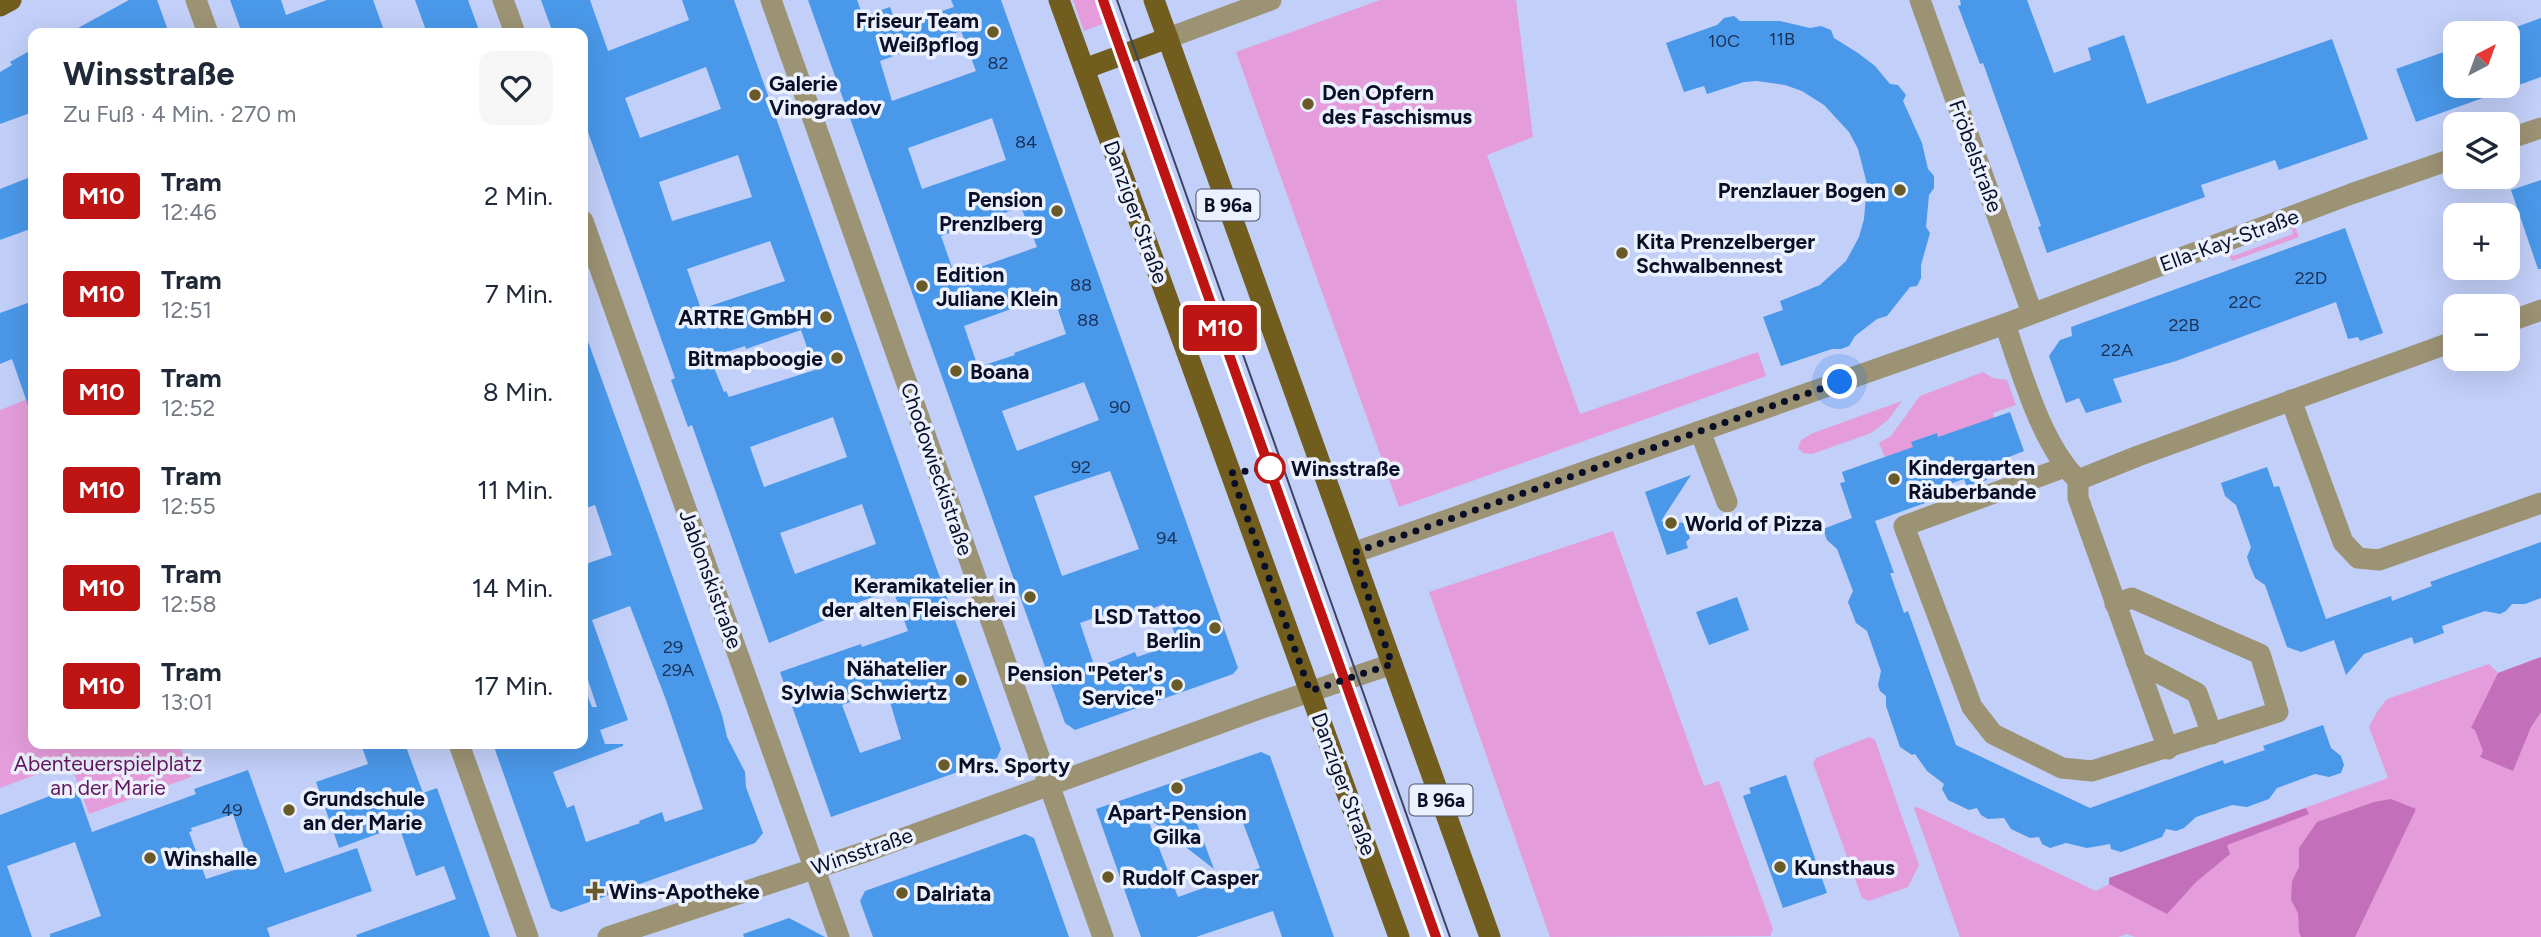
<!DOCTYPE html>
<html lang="de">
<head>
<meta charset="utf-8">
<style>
	:root { --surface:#fff; --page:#f6f6f7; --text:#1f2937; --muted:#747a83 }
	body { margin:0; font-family:Figtree,sans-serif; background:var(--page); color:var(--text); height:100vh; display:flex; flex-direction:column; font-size:26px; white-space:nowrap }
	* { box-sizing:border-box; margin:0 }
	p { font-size:23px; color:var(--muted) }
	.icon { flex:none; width:38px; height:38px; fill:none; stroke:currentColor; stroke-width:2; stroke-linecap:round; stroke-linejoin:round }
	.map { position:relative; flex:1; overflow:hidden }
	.side { position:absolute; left:28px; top:28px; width:560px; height:721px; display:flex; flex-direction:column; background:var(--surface); border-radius:14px; box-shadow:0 7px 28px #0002 }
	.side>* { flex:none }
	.badge { padding:0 14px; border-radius:5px; font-size:24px; line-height:46px }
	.needle { width:46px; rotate:41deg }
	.controls { position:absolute; left:2443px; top:21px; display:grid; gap:14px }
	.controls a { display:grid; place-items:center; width:77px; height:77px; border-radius:14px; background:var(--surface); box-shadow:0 7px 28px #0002; font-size:35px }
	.you { position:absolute; width:35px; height:35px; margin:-18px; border:5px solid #fff; border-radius:50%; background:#1a73e8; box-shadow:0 0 0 10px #1a73e833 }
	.map>.badge { position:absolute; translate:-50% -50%; box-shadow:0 0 0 4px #fff }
	.round { display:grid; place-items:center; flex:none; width:74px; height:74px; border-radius:14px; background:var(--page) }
	.headline { display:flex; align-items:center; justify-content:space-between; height:119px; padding:0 35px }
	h1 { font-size:33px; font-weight:700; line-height:52px }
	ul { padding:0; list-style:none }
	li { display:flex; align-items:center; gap:21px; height:98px; padding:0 35px }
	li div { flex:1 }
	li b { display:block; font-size:26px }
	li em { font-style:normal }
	li .badge { min-width:77px; font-weight:700; text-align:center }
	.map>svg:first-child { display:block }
</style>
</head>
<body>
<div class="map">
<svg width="2541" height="937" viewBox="0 0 2541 937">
	<rect width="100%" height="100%" fill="#c2cff8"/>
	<!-- green -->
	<g fill="#e49dda">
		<path d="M1073,0H1097L1105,23L1084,31Z"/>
		<path d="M1380,0H1516L1533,137L1487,155L1580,414L1758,352L1766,376L1399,507L1236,52Z"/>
		<path d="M2295,226L2299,237L2232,261L2227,250H2230L2233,256L2293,234L2291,227Z"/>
		<path d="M1983,372L1993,378L2007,380L2016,405L1993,413L1994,418L1938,437L1936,433L1912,442L1913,447L1885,457L1879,443L1891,436L1920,396Z"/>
		<path d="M33,397V744H179L191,777L89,814L70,762L0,788V410Z"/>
		<path d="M1902,401L1888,420L1871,433L1812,454L1803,453L1798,448L1801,440L1813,433Z"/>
		<path d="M1613,531L1704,786L1719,781L1773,929L1770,936L1550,937L1429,592Z"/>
		<path d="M2541,657V937H2135L2127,934L2118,937H1960L1914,808L1917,807L2096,891L2109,884V878L2388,778L2369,727L2377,712L2387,699L2489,664L2498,673Z"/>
		<path d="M1869,737L1875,740L1919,865L1908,887L1869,901L1862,898L1813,763L1816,758Z"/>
	</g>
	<!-- forest -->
	<g fill="#c46fba">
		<path d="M2541,657V712L2531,727L2513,771L2480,757L2483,751L2475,730L2471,728L2498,673Z"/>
		<path d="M2391,799L2416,809L2355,937H2301L2299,932L2298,913L2291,900L2292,881L2299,867V848L2317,822L2374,802Z"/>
		<path d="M2306,808L2309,814L2227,845L2230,854L2196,882L2167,914L2109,884V878Z"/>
	</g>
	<!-- building -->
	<g fill="#4a98e9" fill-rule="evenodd">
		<path d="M129,0H157L169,33H69Z"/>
		<path d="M230,0H281L286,15L327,0H373L385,33H242Z"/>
		<path d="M415,0H468L480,33H427Z"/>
		<path d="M541,0H590L608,51L689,20L682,0H734L1001,749L997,758L831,817L780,672L861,644L862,647L908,631L893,590L848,606L849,610L769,643L692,425L688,427L671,380L675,378L583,118V33H553ZM706,67L721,109L640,138L625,98ZM738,155L752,197L672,221L659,182ZM770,241L785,281L701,309L687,269ZM801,330L815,370L729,397L726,391L724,392L715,370L716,359L720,354L745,346L746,349ZM833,417L847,457L764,487L750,447ZM862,504L876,544L795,574L780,533ZM884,690L888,703L890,702L901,739L860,753L842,705Z"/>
		<path d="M808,0H857L863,16L890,7L897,26L954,7L951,0H1001L1238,668L1233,674L1075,730L1065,723ZM961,31L976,71L892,101L880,61ZM992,118L1006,160L922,189L908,148ZM1021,207L1037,247L955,276L941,236ZM1053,294L1066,334L1014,353L1015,355L978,367L964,326ZM1084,382L1099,420L1017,451L1002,411ZM1110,471L1139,549L1062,576L1034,496ZM1164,604L1178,643L1137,657L1135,652L1095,668L1080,623L1120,609L1124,619Z"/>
		<path d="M1960,0H2027L2054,73L2091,60L2088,48L2124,35L2147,104L2332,39L2368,139L2279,170L2275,160L2201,185L2205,197L2047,253L2038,227L2041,226L2009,136L1983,63L1980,64L1958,6L1961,5Z"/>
		<path d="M1734,16L1740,21H1780L1810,28L1821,26L1831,30L1834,38L1858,53L1875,66L1890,84L1898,85L1906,95L1903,101L1922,143L1928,169L1934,176V188L1929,195L1926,227L1930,233L1921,265V278L1917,286L1910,287L1887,316L1877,319L1855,336L1849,346L1841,349H1832L1781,366L1763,317L1783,310L1780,301L1820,285L1846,261L1859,237L1864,219L1867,184L1858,149L1849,132L1824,105L1802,91L1785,85L1757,81L1744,82L1707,94L1704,86L1684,92L1666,43L1717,25L1724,18Z"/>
		<path d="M2541,18V77L2416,122L2396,69L2455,48V86H2508V30Z"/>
		<path d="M33,49V112L0,124V72L12,65L10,62Z"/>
		<path d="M33,176V228L0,240V189Z"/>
		<path d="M2541,180V269H2538L2511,190Z"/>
		<path d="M2345,228L2383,333L2360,341L2358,337L2348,339L2336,302L2176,361L2113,379L2122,402L2086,413L2079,398L2066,403L2049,356L2060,340L2072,336L2071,327Z"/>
		<path d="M33,301V410L30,411L12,359L0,364V313Z"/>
		<path d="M583,333H585L650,513L722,715L727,737L745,772L746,787L763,833L755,843L561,912L551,908L493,744H583V689H585L592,707H597L583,665V565L612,555L595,505L583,509ZM630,606L666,700L703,809L665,822L662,812L639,821L640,823L586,842L574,805L567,808L553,772L623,746V744H605L600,730L628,720L592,620Z"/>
		<path d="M2010,412L2024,451L2004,459L2006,464L1984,472L1987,480L1967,487L1964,479L1921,494L1925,503L1875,521L1894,573H1890L1904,613L1908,611L1956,745L2090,808L2223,760L2224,764L2265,750L2263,746L2323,725L2331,748L2341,756L2344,765L2341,773L2329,777L2315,774L2277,788L2269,799L2247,807L2232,805L2196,817L2184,828L2176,831L2166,829L2162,837L2121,852L2111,849L2110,844L2087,848L2066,843L2050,848L2042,844L2039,837L2030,838L2011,829L2004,818L1988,819L1981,815L1977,808L1969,810L1948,800L1942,789L1944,784L1927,771L1915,754L1912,755L1900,747L1886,706V696L1880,691L1878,685L1881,671L1867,631L1856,623L1848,602L1853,591L1837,549L1827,540L1823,529L1852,518L1840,483L1845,482L1842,472L1913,447L1911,442L1937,433L1938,437Z"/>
		<path d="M2267,467L2274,487L2279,486L2326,619L2391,596L2392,601L2432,586L2430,582L2541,542V598L2525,604H2512L2506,611L2500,614L2485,611L2442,626L2444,633L2414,644L2412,637L2364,654L2346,675L2334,640L2301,652L2287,647L2265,585L2255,578L2250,566L2247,557L2251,547L2236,505L2225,496L2221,483Z"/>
		<path d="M1691,475L1661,521L1685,523L1690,538L1686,542L1688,548L1667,555L1645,492Z"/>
		<path d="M1737,597L1749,630L1709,645L1696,612Z"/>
		<path d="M361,744H405L423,793L437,788L490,937H357L356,935L456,899L444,866L416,876L399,826L339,848L316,782L368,764Z"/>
		<path d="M1261,752L1270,756L1334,937H1282L1273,911L1196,937H1141L1096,809ZM1237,807L1260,868L1178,897L1147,817L1214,869L1196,821Z"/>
		<path d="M248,770L285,873L357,848L372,891L267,928L270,937H50V934L101,916L75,842L7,866L32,937H0V815L76,786L92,832L196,794L194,789ZM233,814L250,865L206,879L189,832L192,831L191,828Z"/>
		<path d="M1786,775L1827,893L1783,908L1743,796L1751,793L1749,788Z"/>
		<path d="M1025,834L1034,838L1069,937H873L860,901L865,891Z"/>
		<path d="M789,918L825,937H744L743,934Z"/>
	</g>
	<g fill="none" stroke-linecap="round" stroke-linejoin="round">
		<!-- minor -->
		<g stroke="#9c9274" stroke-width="21">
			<path d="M196,0L208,33"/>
			<path d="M503,0L515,33"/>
			<path d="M771,0L1103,937"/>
			<path d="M1920,0L2032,313"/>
			<path d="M1168,38L1271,0"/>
			<path d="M2508,139L2541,128"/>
			<path d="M583,221L839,937"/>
			<path d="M2508,322L2541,310"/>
			<path d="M2005,324C2021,371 2042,446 2078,480L2138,456L2455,341"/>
			<path d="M2291,400L2343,542L2358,558L2379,560L2541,503"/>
			<path d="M1700,431L1727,502"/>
			<path d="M2065,467L1904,526L1972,707L1993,734L2062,768L2092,771L2278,712L2260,654L2132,598L2115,604"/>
			<path d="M2078,480V498L2168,749"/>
			<path d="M1353,553L2005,324L2351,194L2455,158"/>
			<path d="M2136,661L2197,693L2212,734"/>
			<path d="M459,744L528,937"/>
			<path d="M608,937L868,851L1265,707L1392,664"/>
		</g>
		<!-- major -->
		<g stroke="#715d1e" stroke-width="21">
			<path d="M1059,0L1399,937"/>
			<path d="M1154,0L1490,937"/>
			<path d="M0,6L11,0"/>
			<path d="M1084,69L1168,38"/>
		</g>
		<!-- tram -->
		<g stroke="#3d4461" stroke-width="2">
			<path d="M1103,0L1436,937"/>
			<path d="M1117,0L1450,937"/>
		</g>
	</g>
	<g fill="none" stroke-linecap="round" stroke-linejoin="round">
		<!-- line casing -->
		<g stroke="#fff" stroke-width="16">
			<path id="line" d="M1103,0L1436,937"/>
		</g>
		<!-- line -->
		<use href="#line" stroke="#be1414" stroke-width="10"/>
		<!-- walk -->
		<path stroke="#0a0f27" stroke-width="7" stroke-dasharray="0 12.6" d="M1270,468L1231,473L1310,691L1392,664L1353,553L1840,382"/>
	</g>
	<!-- markers -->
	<g fill="#6a5a28" stroke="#ecf1ff" stroke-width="2.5">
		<circle cx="993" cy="32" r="7"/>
		<circle cx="755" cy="95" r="7"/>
		<circle cx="1308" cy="104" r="7"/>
		<circle cx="1900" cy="190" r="7"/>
		<circle cx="1057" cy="211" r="7"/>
		<circle cx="1622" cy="253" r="7"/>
		<circle cx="922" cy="286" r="7"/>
		<circle cx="826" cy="317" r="7"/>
		<circle cx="837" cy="358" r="7"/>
		<circle cx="956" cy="371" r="7"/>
		<circle cx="1894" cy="479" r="7"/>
		<circle cx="1671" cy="523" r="7"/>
		<circle cx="1030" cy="597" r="7"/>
		<circle cx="1215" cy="628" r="7"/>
		<circle cx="961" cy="680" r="7"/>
		<circle cx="1177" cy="685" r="7"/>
		<circle cx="944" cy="765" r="7"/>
		<circle cx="1177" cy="788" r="7"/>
		<circle cx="289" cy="810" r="7"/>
		<circle cx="150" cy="858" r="7"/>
		<circle cx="1780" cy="867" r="7"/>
		<circle cx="1108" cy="877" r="7"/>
		<path d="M591.5 880.5h7v7h7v7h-7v7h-7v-7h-7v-7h7z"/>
		<circle cx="902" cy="893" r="7"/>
	</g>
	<circle fill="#fff" stroke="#be1414" stroke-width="3.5" cx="1270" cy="468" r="14"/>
	<g text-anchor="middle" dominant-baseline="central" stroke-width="7" stroke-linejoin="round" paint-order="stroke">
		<!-- number labels -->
		<g font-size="18" fill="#1a3158">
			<text x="1782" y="39">11B</text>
			<text x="1724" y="41">10C</text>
			<text x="998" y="63">82</text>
			<text x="1026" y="142">84</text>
			<text x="2311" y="278">22D</text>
			<text x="1081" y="285">88</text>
			<text x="2245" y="302">22C</text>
			<text x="1088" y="320">88</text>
			<text x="2184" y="325">22B</text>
			<text x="2117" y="350">22A</text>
			<text x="1120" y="407">90</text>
			<text x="1081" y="467">92</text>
			<text x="1167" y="538">94</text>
			<text x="673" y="647">29</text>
			<text x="678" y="670">29A</text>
			<text x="232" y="810">49</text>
		</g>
		<!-- shield labels -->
		<g fill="#ecf1ff" stroke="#4e5368" stroke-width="2">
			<rect x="1196.5" y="189.5" width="63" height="31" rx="5"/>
			<rect x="1409.5" y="784.5" width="63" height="31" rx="5"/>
		</g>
		<g font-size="19" font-weight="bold" fill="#0a0f27">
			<text x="1228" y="205">B 96a</text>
			<text x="1441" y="800">B 96a</text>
		</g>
		<!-- poi labels -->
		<g font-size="21" font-weight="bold" fill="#0a0f27" stroke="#ecf1ff" text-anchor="start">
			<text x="979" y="20" text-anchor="end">Friseur Team<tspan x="979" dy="24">Weißpflog</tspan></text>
			<text x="769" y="83">Galerie<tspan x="769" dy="24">Vinogradov</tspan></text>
			<text x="1322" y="92">Den Opfern<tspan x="1322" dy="24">des Faschismus</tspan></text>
			<text x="1886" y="190" text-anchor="end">Prenzlauer Bogen</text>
			<text x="1043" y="199" text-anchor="end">Pension<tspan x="1043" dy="24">Prenzlberg</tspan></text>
			<text x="1636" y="241">Kita Prenzelberger<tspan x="1636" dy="24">Schwalbennest</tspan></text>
			<text x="936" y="274">Edition<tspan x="936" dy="24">Juliane Klein</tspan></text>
			<text x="812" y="317" text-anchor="end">ARTRE GmbH</text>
			<text x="823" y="358" text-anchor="end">Bitmapboogie</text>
			<text x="970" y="371">Boana</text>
			<text x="1908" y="467">Kindergarten<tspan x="1908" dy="24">Räuberbande</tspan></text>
			<text x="1685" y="523">World of Pizza</text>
			<text x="1016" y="585" text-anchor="end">Keramikatelier in<tspan x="1016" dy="24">der alten Fleischerei</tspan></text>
			<text x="1201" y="616" text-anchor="end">LSD Tattoo<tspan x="1201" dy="24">Berlin</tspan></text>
			<text x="947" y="668" text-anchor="end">Nähatelier<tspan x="947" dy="24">Sylwia Schwiertz</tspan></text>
			<text x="1163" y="673" text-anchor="end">Pension "Peter's<tspan x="1163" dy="24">Service"</tspan></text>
			<text x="958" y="765">Mrs. Sporty</text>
			<text x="303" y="798">Grundschule<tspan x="303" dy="24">an der Marie</tspan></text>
			<text x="1177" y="812" text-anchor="middle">Apart-Pension<tspan x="1177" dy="24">Gilka</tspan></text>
			<text x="164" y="858">Winshalle</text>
			<text x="1794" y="867">Kunsthaus</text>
			<text x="1122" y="877">Rudolf Casper</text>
			<text x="609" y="891">Wins-Apotheke</text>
			<text x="916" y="893">Dalriata</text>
		</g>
		<!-- street labels -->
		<g font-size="21" fill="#0a0f27" stroke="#ecf1ff">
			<text transform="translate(1976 156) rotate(70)">Fröbelstraße</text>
			<text transform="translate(1136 212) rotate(70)">Danziger Straße</text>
			<text transform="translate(2229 240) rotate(-20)">Ella-Kay-Straße</text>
			<text transform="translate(937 469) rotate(71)">Chodowieckistraße</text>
			<text transform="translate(711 579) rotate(70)">Jablonskistraße</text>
			<text transform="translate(1344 784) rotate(70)">Danziger Straße</text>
			<text transform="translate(862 851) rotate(-19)">Winsstraße</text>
		</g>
		<!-- stop labels -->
		<g font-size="21" font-weight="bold" fill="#0a0f27" stroke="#ecf1ff" text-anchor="start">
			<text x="1291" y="468">Winsstraße</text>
		</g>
		<!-- park labels -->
		<g font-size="21" fill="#65175e" stroke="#ecf1ff">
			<text x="108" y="763">Abenteuerspielplatz<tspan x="108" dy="24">an der Marie</tspan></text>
		</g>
	</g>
</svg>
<div class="controls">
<a><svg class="needle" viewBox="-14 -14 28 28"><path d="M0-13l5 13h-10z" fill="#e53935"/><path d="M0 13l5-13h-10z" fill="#747a83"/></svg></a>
<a><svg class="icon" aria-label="layers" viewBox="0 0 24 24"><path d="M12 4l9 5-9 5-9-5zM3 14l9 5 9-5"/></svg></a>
<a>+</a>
<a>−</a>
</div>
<div class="you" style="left:1840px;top:382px"></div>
<b class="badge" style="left:1220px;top:328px;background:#be1414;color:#fff">M10</b>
<section class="side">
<div class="headline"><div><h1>Winsstraße</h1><p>Zu Fuß · 4 Min. · 270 m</p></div><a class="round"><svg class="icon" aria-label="heart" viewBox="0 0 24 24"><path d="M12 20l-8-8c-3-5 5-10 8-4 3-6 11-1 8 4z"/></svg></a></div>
<ul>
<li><span class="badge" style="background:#be1414;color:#fff">M10</span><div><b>Tram</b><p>12:46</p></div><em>2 Min.</em></li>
<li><span class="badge" style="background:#be1414;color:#fff">M10</span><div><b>Tram</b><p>12:51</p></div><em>7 Min.</em></li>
<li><span class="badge" style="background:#be1414;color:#fff">M10</span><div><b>Tram</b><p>12:52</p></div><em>8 Min.</em></li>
<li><span class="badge" style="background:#be1414;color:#fff">M10</span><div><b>Tram</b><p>12:55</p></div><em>11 Min.</em></li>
<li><span class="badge" style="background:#be1414;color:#fff">M10</span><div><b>Tram</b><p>12:58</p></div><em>14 Min.</em></li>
<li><span class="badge" style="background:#be1414;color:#fff">M10</span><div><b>Tram</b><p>13:01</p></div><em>17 Min.</em></li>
</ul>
</section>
</div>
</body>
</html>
